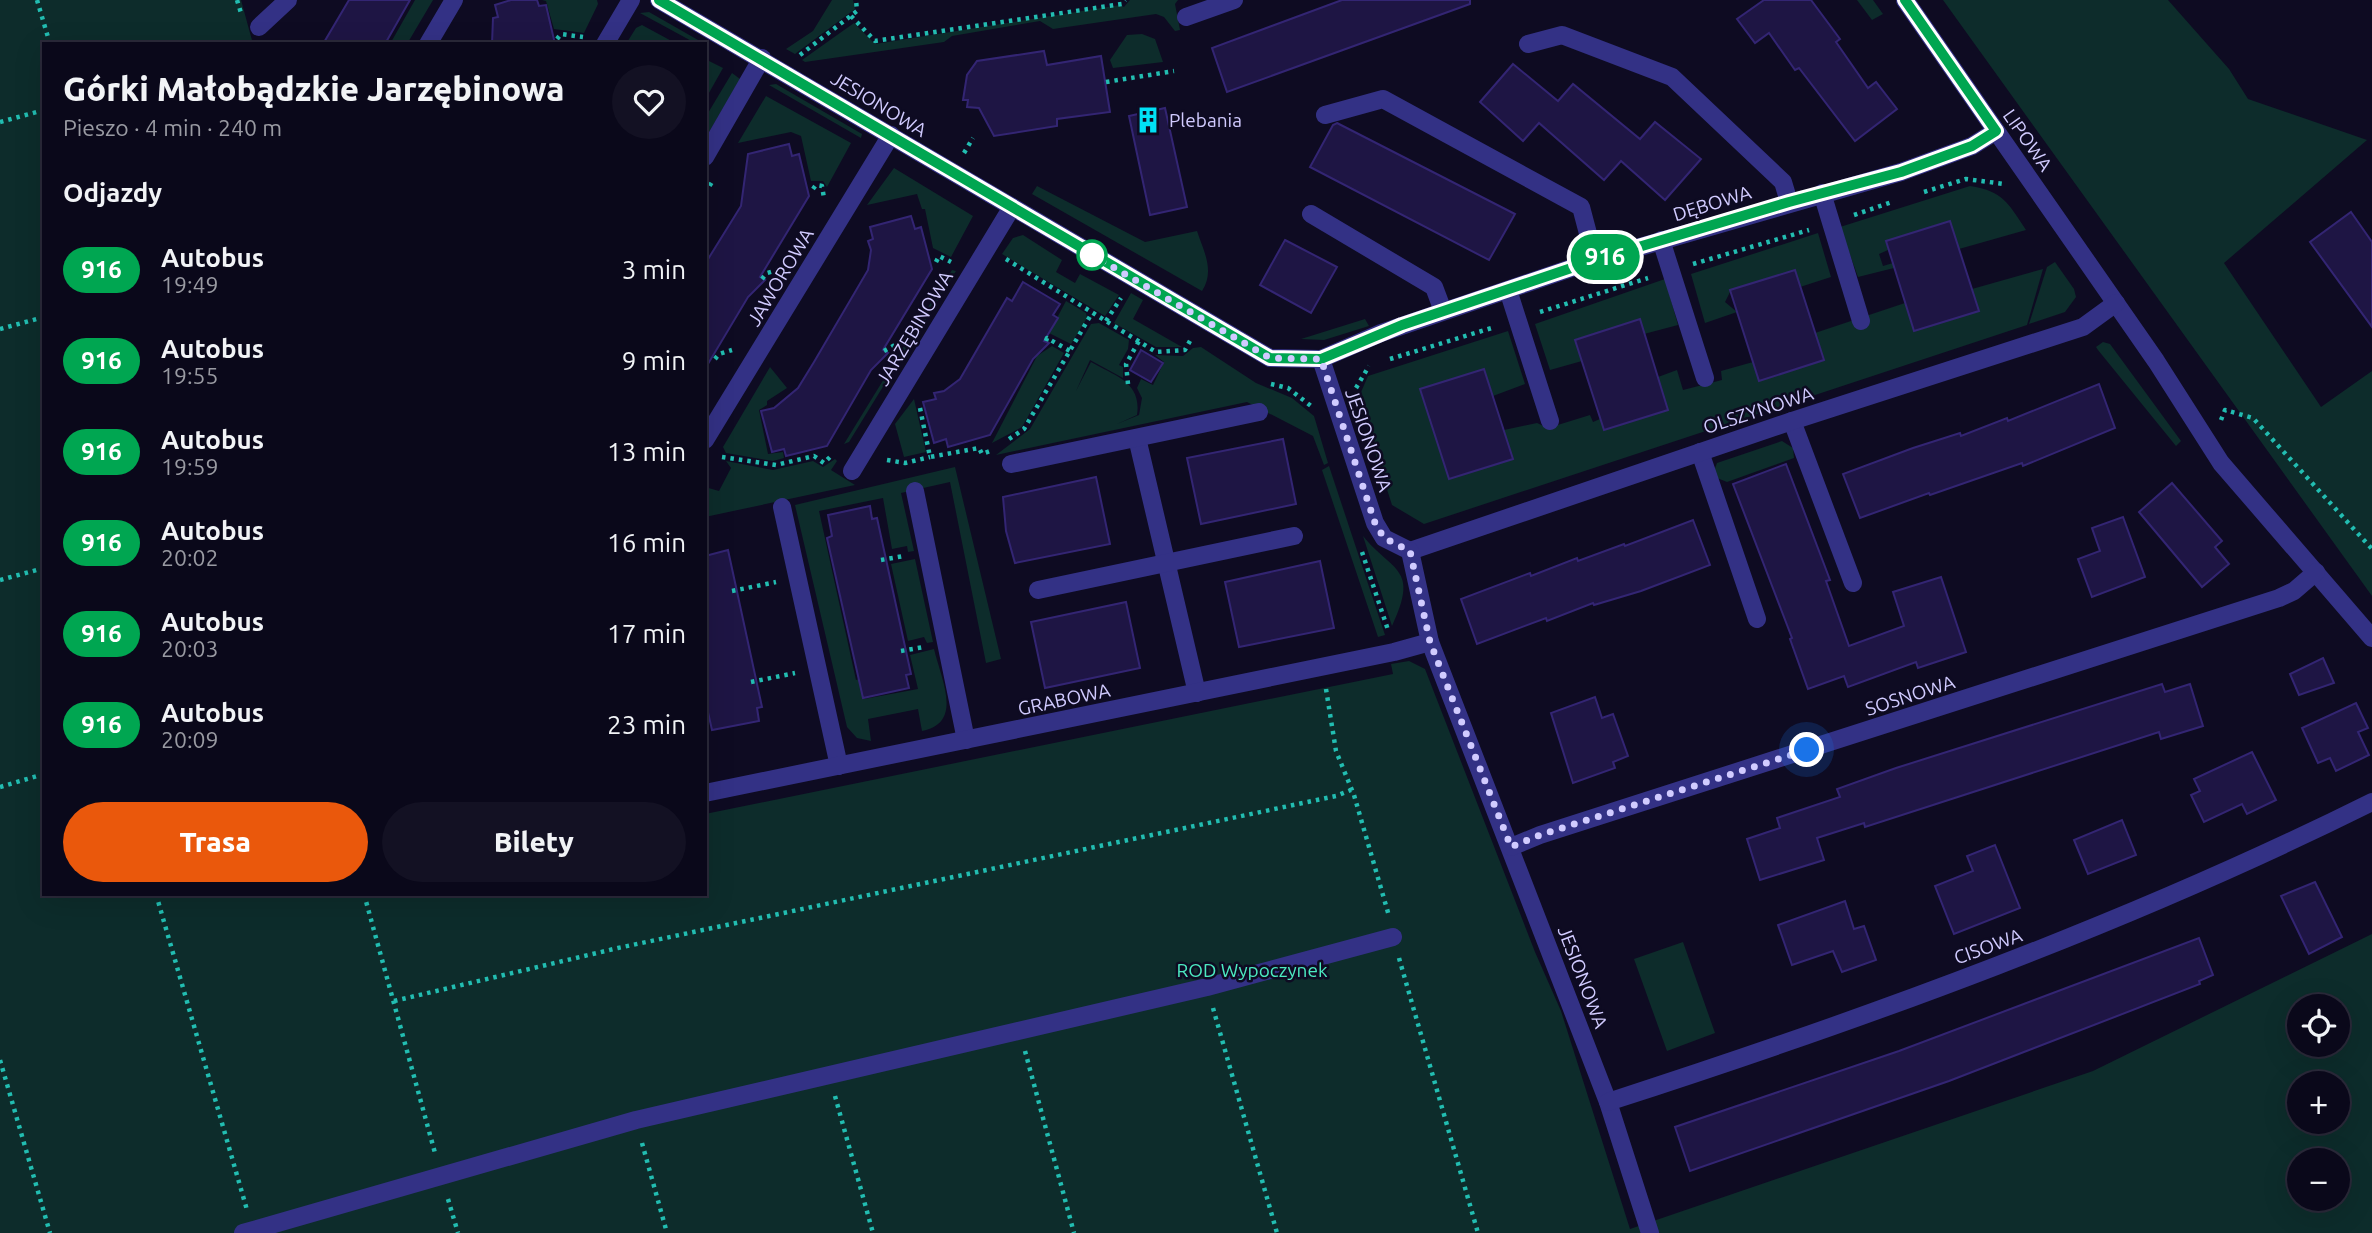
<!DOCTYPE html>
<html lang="pl">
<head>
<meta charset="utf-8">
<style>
	:root { --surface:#0a081a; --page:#131123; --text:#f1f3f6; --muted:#999aa2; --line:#2a2939; --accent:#ea580c }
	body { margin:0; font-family:Ubuntu,sans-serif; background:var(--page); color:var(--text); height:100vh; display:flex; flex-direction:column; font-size:26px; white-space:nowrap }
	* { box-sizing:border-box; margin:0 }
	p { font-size:23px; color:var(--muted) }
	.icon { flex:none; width:38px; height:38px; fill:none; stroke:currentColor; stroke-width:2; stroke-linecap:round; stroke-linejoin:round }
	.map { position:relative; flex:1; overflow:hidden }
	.details { position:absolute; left:42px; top:42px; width:665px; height:854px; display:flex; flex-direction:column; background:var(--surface); border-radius:0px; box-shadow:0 7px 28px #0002,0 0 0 2px var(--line) }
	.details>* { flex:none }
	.badge { padding:0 14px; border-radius:23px; font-size:24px; line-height:46px }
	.fabs { position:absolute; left:2287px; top:994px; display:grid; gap:14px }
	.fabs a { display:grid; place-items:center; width:63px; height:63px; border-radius:50%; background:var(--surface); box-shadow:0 7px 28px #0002,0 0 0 2px var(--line); font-size:35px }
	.you { position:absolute; width:35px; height:35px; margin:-18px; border:5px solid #fff; border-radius:50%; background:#1a73e8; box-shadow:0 0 0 10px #1a73e833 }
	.map>.badge { position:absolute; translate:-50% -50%; box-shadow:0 0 0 4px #fff }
	h2 { padding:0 21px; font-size:26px; line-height:63px }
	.round { display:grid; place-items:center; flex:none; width:74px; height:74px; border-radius:37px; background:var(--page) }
	.overview { display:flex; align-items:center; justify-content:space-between; height:119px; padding:0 21px }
	h1 { font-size:33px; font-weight:800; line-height:52px }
	.button { display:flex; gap:14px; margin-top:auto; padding:14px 21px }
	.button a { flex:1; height:80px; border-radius:42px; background:var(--accent); color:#fff; font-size:28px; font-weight:800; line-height:80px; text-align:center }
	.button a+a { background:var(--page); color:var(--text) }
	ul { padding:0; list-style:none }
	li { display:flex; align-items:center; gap:21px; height:91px; padding:0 21px }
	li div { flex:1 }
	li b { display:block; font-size:26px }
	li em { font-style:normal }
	li .badge { min-width:77px; font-weight:700; text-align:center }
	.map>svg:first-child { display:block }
</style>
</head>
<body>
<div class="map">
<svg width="2372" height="1233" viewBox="0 0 2372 1233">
	<rect width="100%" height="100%" fill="#0e0b22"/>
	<!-- green -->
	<g fill="#0d2c2b" fill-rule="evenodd">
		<path d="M0,0H241L253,44H44V894H705V814L1393,674L1391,664L1409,661L1425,669L1535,952L1561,1011L1630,1229L2093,1071L2372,934V1233H0ZM2300,1006H2338V1045H2300ZM2300,1083H2338V1122H2300ZM2300,1160H2338V1199H2300Z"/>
		<path d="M415,0H433L407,44H390Z"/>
		<path d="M542,0H597L598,4L584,33L554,29L546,1Z"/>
		<path d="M832,0H853L855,9L795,54L786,49L813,31Z"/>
		<path d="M1130,0H1178L1175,4L1180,30L1175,31L1164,17L1156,14L1053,29L1040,21L952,36L944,42L805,62L802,60L854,23L875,44L1120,5L1124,7Z"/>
		<path d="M1857,0H1873L1883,14L1872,20Z"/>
		<path d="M1943,0H2168L2229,69L2248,99L2367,140L2224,263L2321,407L2372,371V596Z"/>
		<path d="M649,12L705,44H697L640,13Z"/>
		<path d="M642,25L677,44H626L636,28Z"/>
		<path d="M1142,34L1155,39L1163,62L1113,68L1110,60L1127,35Z"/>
		<path d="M705,59L723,68L705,100Z"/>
		<path d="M732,73L740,79L705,139V118Z"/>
		<path d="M776,84L862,134L861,138L769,85Z"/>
		<path d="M766,96L851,143L827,187L823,181H811L801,136L791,132L738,143Z"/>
		<path d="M894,168L973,216L951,257L933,248L925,209H922L917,194L867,205Z"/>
		<path d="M1037,186L1145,242L1197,231C1204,252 1215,271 1202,291L1032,194Z"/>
		<path d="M1970,186C2003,191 2008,203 2026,230L1959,249L1949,221L1886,241L1888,250L1879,254L1883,266L1893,263L1894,268L1858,277L1840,227Z"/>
		<path d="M1818,233L1831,277L1800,287L1731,290L1725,302L1737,312L1705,323L1691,274Z"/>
		<path d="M1023,235L1062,260L1056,272L1075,283L1080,274L1119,295L1105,316L1002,254L1013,238Z"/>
		<path d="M2055,262L2074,289L2076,297L2065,312L2029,324L2047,267Z"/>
		<path d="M2043,269L2027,325L1424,524L1392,505L1358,399L1368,376L1508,331L1525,384L1493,396L1504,430L1537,423L1548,428L1590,415L1593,422L1600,419L1604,430L1668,410L1658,377L1677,370L1683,390L1722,380L1721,371L1753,362L1815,333L1905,303L1915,331L1978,311L1972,289Z"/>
		<path d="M952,270L956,271L920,329L916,326Z"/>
		<path d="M1665,279L1678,325L1644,334L1639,319L1576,340L1582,361L1550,370L1535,324Z"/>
		<path d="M1131,293L1143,300L1133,319L1182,347H1156L1114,323Z"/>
		<path d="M1066,301L1086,313L1087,318L1071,344L1049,333Z"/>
		<path d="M1365,319L1369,326L1324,340L1301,339Z"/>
		<path d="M1099,323L1129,340L1128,349L1119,365L1123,367V378L1090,360L1076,391L1091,362C1115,376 1142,382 1137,415L1117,424L1139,415L1142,398L1137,388L1141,379L1153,385L1164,362L1155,355L1183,356L1193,348L1201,347L1256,383L1292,398L1314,416L1328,463L1324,465L1313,436L1247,402L996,455L1030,429L1091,324Z"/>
		<path d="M911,341L849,442L844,444L906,343Z"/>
		<path d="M2103,342L2110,344L2181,441L2176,446L2098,350L2096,347Z"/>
		<path d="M1052,346L1064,353L1022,427L992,443L1037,356Z"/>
		<path d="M770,367L787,388L767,401V405L759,410L768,454L783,452L784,458L773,461L726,453L723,447Z"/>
		<path d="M914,399L926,452L904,457L895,424Z"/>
		<path d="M1782,441L1793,448L1794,458L1727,482L1717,478L1714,471L1717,463Z"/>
		<path d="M835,459L837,461L831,470L855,485L705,517V487L719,491L731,468L726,461L773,470L813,461L823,467Z"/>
		<path d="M1329,466L1385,635L1378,637L1322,470Z"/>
		<path d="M955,467L1001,659L986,663L950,482L901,493L914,551L908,552L907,546L892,549L883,498L819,511L856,680L859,679L864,699L918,689L910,655L934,649C941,679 964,723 922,731L918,709L868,719L871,741L857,738L847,727L795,505Z"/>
		<path d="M1363,536C1392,572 1420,567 1392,626Z"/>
		<path d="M915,559L933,642L927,643L924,637L908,641L891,564Z"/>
		<path d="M1683,942L1715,1033L1667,1051L1634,959Z"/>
	</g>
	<!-- building -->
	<g fill="#1e1544" stroke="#332573" stroke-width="2">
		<path d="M349,0H410L385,44H323Z"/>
		<path d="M511,0H537L539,6L546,5L555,44H492L493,18L498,17L495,5Z"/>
		<path d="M1342,0H1470V4L1227,92L1212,48Z"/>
		<path d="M1764,0H1811L1840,39L1836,42L1868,88L1876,82L1897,109L1855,141L1799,68L1795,70L1769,33L1755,43L1737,19Z"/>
		<path d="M1044,51L1047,65L1101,56L1110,112L1057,119V126L994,136L979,108L967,107L968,100H963L967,75L977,61Z"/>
		<path d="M1513,64L1558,101L1573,84L1640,139L1655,122L1701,159L1665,200L1621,161L1604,180L1539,123L1523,141L1480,102Z"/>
		<path d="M1165,108L1187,207L1150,215L1129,116Z"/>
		<path d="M1337,123L1515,214L1489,260L1310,167L1333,125Z"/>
		<path d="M789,144L792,156L799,154L809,196L760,277L765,280L748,297L705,369V264L741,206L748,154Z"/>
		<path d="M2351,212L2372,242V327L2310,242Z"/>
		<path d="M911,216L915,229L921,227L932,269L883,350L888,353L871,370L827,446L786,456L784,449L772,452L761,411L774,408L798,388L814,362L868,270L871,250L868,241L873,239L870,227Z"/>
		<path d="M1950,221L1979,311L1914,331L1886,241Z"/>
		<path d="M1285,240L1337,267L1311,313L1260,285Z"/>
		<path d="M1795,270L1824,360L1759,381L1730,290Z"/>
		<path d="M1023,282L1060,304L1053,315L1058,318L1044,341L1049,343L1033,359L990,435L948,447L946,439L934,443L923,402L936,399L934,393L944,391L960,379L1007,298L1012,301Z"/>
		<path d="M1640,319L1668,410L1604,430L1575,340Z"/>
		<path d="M1141,350L1163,363L1151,382L1130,370Z"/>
		<path d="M1484,369L1513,459L1449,479L1420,389Z"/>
		<path d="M2099,384L2115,428L2023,466L2022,463L1930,495L1929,493L1860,518L1843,474L1913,448L1960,433L1961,436L2007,418L2008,421Z"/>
		<path d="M1283,439L1296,504L1201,524L1187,458Z"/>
		<path d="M1786,464L1830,580L1826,581L1849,646L1904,626L1893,592L1941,577L1966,652L1918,668L1916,662L1848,687L1844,676L1808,689L1790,639L1792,638L1733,484Z"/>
		<path d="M1096,477L1110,544L1015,563L1006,531L1003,497Z"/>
		<path d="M2172,483L2222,541L2215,547L2229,564L2202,587L2139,512Z"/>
		<path d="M870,506L872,519L877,518L911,674L906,675L909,688L863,698L827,538L832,536L828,515Z"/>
		<path d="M2123,517L2145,577L2092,597L2078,559L2100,551L2092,528Z"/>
		<path d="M1693,520L1710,565L1641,591L1594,605L1593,603L1547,621L1546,618L1477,644L1461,599L1530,573L1531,576L1577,558L1578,561L1624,544L1625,546Z"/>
		<path d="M728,550L762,707L757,708L759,721L712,730L705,699V556Z"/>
		<path d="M1320,561L1334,628L1239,647L1225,582Z"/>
		<path d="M1126,602L1140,668L1045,688L1031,622Z"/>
		<path d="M2323,658L2334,683L2299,695L2290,674Z"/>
		<path d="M2162,684L2165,692L2190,684L2203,726L2161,739L2159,732L1865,827L1864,823L1817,838L1824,860L1760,880L1747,839L1780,828L1777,818L1840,797L1837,789L1896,768Z"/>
		<path d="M1595,697L1602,718L1613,714L1628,756L1613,762L1615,768L1573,783L1551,713Z"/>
		<path d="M2356,703L2368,728L2358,732L2369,755L2336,771L2330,758L2318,763L2302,728Z"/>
		<path d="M2252,752L2276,800L2247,814L2242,804L2204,822L2191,795L2200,791L2194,779Z"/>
		<path d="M2122,820L2136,855L2088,874L2074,840Z"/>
		<path d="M1995,845L2020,908L1954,934L1935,886L1973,871L1967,856Z"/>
		<path d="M2315,882L2342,937L2309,954L2281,896Z"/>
		<path d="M1845,901L1854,929L1864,926L1876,960L1842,972L1833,951L1792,965L1778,925Z"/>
		<path d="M2199,938L2213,975L2199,981L2200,984L1949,1081L1690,1171L1675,1127L1899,1051Z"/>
	</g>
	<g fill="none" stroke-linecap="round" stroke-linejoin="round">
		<!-- path -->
		<g stroke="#22bdb1" stroke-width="4.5" stroke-dasharray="3.5 5" stroke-linecap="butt">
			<path d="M37,0L50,44"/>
			<path d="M237,0L241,13"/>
			<path d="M851,16L875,41L1122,4L1125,0"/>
			<path d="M557,39L561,34L583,37"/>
			<path d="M800,55L857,11L856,0"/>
			<path d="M1106,82L1174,71"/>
			<path d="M0,122L44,110"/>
			<path d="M964,153L973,138"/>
			<path d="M813,189L816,185L822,186L824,198"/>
			<path d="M1924,192L1966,179L2004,184"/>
			<path d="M705,193L714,179"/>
			<path d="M1854,215L1892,202"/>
			<path d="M1006,259L1156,352L1185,350L1191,339"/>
			<path d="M936,262L939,256L951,262"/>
			<path d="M1693,264L1809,230"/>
			<path d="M762,279L767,273L781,269"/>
			<path d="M1540,312L1648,278"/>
			<path d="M1106,321L1121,298"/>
			<path d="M0,329L44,317"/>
			<path d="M1046,341L1047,338L1070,351"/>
			<path d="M884,351L902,341"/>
			<path d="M715,359L719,354L732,350"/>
			<path d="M1390,359L1495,327"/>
			<path d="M1128,384L1126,364L1139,341"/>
			<path d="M1271,384L1288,388L1311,406"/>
			<path d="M1356,388L1369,366"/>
			<path d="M920,408L930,457L979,448L982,454L993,450"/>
			<path d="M2221,420L2225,410L2253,418L2372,549"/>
			<path d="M1009,439L1024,429L1092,313"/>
			<path d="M722,457L776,465L814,456L824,463L832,455"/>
			<path d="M887,460L905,463L930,457"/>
			<path d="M1362,552L1388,630"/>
			<path d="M881,560L904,556"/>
			<path d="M0,580L44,568"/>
			<path d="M732,591L776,582"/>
			<path d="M901,651L924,647"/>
			<path d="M751,682L795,673"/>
			<path d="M1326,689L1336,751L1354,795L1389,916"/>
			<path d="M0,787L44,774"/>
			<path d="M156,894L247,1210"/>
			<path d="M364,894L435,1153"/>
			<path d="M1399,958L1478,1233"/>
			<path d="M394,1001L618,948L1336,796L1351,790"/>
			<path d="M1213,1008L1277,1233"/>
			<path d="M1025,1051L1074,1233"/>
			<path d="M0,1060L50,1233"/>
			<path d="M835,1096L873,1233"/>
			<path d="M642,1143L667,1233"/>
			<path d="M448,1199L458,1233"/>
		</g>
		<!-- minor -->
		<g stroke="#333185" stroke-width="18">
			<path d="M659,0L1270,358L1321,359L1381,333L1595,260L1901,172L1972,146L1996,131"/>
			<path d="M1905,0L2156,361L2221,463L2372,638"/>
			<path d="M1186,17L1234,0"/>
			<path d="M259,27L288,0"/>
			<path d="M428,44L454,0"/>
			<path d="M605,44L631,0"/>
			<path d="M1528,44L1562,35L1672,77L1783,182L1789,202"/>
			<path d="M1325,115L1383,99L1581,207L1595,260"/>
			<path d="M705,157L762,58"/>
			<path d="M1822,193L1861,321"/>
			<path d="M1311,214L1434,287L1443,311"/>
			<path d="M1661,240L1705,378"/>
			<path d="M1508,290L1550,421"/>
			<path d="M1321,359L1375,523L1384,538L1410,551"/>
			<path d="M1792,421L1853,583"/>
			<path d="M1137,438L1197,693"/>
			<path d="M705,440L891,135"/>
			<path d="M1700,452L1757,619"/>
			<path d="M1011,464L1259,412"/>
			<path d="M852,471L1012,207"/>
			<path d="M915,491L966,740"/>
			<path d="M782,507L839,766"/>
			<path d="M1410,551L1792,421L2083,327L2116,303"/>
			<path d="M1410,551L1430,642L1608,1102L1650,1233"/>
			<path d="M1038,590L1294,536"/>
			<path d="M705,793L1394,652L1430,642"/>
			<path d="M1511,847L1540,835L2279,598L2294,591L2316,572"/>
			<path d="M1608,1102C1868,1018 2127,924 2372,802"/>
			<path d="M243,1233L636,1120L1207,987L1393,937"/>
		</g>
	</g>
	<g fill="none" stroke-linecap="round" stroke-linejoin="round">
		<!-- line casing -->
		<g stroke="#fff" stroke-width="16">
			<path id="line" d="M659,0L1270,358L1321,359L1402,325L1595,260L1789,202L1901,172L1972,146L1996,131L1905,0"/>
		</g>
		<!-- line -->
		<use href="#line" stroke="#00a651" stroke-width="10"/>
		<!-- walk -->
		<path stroke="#d1cbff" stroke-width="7" stroke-dasharray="0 12.6" d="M1092,255L1270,358L1321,359L1375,523L1384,538L1410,551L1430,642L1511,847L1540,835L1807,750"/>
	</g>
	<!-- icons -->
	<defs>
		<g id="building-bare" transform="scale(2.1)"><path d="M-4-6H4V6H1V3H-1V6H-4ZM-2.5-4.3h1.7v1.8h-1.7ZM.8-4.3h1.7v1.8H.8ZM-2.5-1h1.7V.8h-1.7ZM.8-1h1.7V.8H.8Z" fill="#00e1f6" stroke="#0e0b22" stroke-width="2.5" paint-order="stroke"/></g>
	</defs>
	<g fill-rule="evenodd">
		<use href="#building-bare" x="1148" y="120"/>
	</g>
	<!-- markers -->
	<circle fill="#fff" stroke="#00a651" stroke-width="3.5" cx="1092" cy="255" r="14"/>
	<g text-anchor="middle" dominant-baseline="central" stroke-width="5" stroke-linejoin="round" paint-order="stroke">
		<!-- street labels -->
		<g font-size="19" fill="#d1cbff" stroke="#0e0b22">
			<text transform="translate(879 104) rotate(31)">JESIONOWA</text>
			<text transform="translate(2028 140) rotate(55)">LIPOWA</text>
			<text transform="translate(1712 203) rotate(-17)">DĘBOWA</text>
			<text transform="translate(780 277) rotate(-59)">JAWOROWA</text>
			<text transform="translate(914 328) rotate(-59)">JARZĘBINOWA</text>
			<text transform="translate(1758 410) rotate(-18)">OLSZYNOWA</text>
			<text transform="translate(1369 440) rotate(71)">JESIONOWA</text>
			<text transform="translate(1910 695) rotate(-18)">SOSNOWA</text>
			<text transform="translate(1064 699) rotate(-12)">GRABOWA</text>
			<text transform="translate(1988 946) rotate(-20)">CISOWA</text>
			<text transform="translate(1583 977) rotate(69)">JESIONOWA</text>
		</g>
		<!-- poi labels -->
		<g font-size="19" fill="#d1cbff" stroke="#0e0b22" text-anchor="start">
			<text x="1169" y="120">Plebania</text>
		</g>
		<!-- park labels -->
		<g font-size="19" fill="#4ceac1" stroke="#0e0b22">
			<text x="1252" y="970">ROD Wypoczynek</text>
		</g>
	</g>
</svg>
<div class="fabs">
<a><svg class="icon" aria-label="locate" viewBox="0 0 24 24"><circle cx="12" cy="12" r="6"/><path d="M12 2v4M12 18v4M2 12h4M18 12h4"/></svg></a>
<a>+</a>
<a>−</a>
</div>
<div class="you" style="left:1807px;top:750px"></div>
<b class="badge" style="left:1605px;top:257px;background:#00a651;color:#fff">916</b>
<section class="details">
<div class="overview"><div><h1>Górki Małobądzkie Jarzębinowa</h1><p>Pieszo · 4 min · 240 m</p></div><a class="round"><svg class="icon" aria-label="heart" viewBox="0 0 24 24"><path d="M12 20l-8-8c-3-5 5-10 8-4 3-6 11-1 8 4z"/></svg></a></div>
<h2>Odjazdy</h2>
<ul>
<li><span class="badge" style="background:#00a651;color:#fff">916</span><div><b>Autobus</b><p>19:49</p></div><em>3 min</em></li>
<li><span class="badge" style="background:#00a651;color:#fff">916</span><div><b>Autobus</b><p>19:55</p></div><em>9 min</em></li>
<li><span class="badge" style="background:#00a651;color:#fff">916</span><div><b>Autobus</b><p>19:59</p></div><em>13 min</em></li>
<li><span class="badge" style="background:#00a651;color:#fff">916</span><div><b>Autobus</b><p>20:02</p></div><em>16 min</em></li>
<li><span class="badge" style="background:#00a651;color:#fff">916</span><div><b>Autobus</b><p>20:03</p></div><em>17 min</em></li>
<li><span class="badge" style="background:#00a651;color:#fff">916</span><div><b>Autobus</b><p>20:09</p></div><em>23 min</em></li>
</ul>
<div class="button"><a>Trasa</a><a>Bilety</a></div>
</section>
</div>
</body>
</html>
